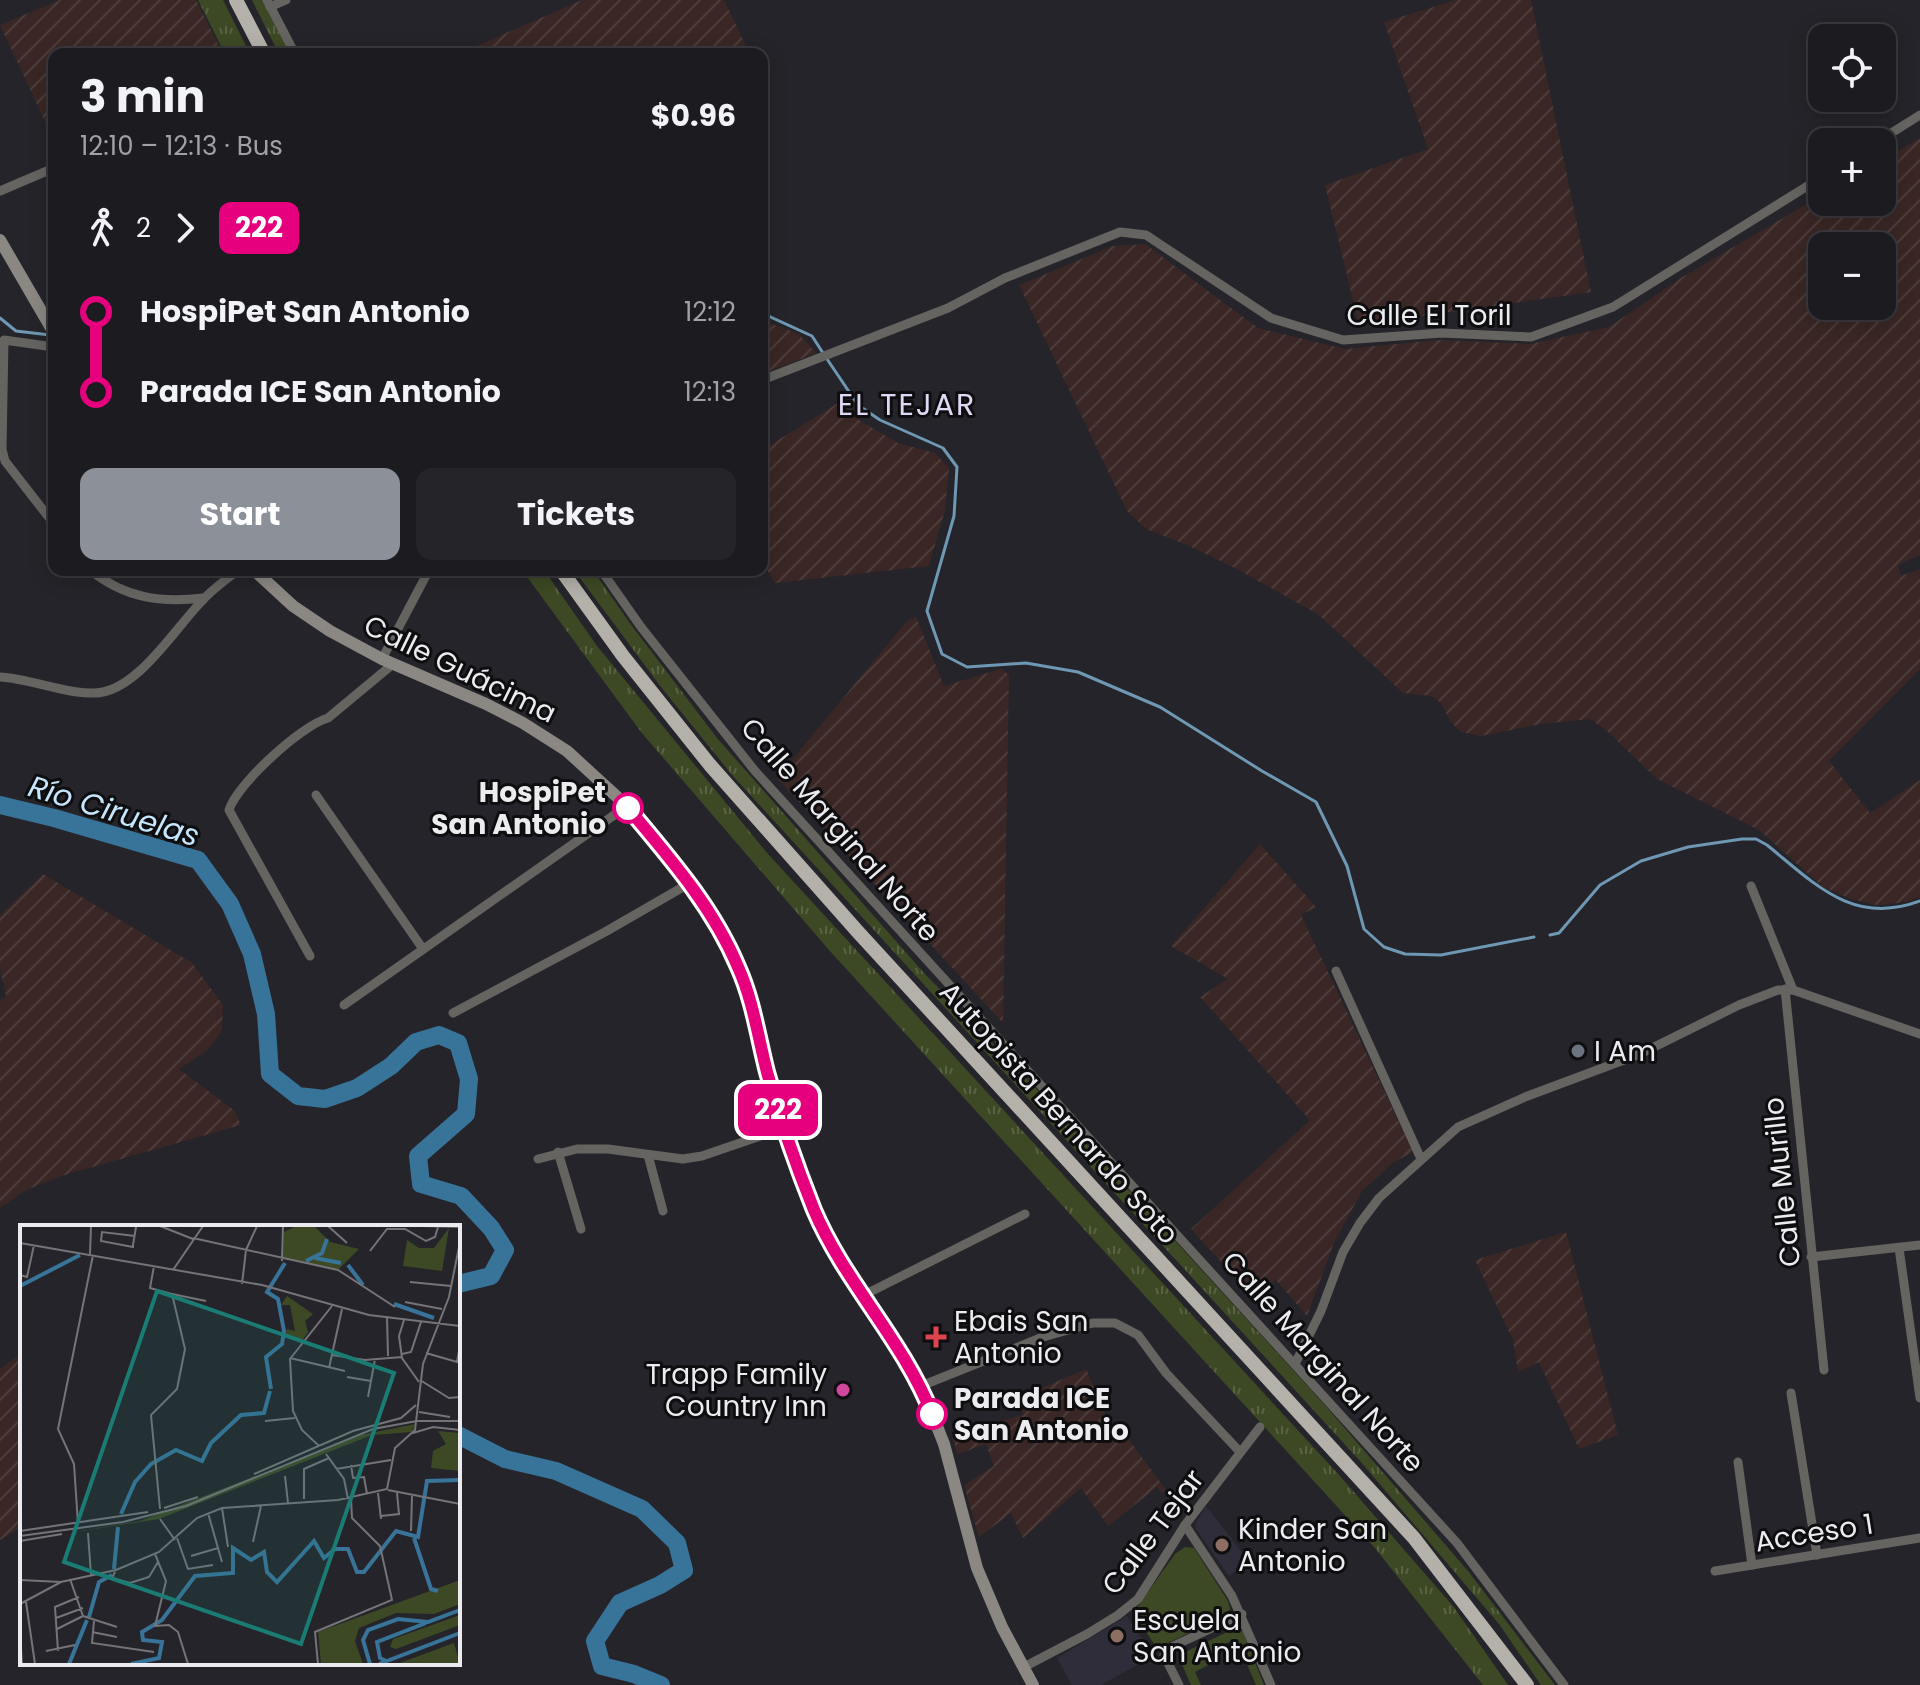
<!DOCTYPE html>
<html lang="en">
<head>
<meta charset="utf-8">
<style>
	:root { --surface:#1c1b20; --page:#252429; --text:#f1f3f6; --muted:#a0a1a5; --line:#3a393e; --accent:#8c9099 }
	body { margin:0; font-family:Poppins,sans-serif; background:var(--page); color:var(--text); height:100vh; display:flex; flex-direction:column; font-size:30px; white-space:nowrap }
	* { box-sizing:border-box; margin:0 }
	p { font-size:26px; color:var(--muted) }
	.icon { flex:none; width:44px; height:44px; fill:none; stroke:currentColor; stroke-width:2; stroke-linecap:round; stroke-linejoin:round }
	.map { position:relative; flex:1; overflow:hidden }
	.details { position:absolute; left:48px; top:48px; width:720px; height:528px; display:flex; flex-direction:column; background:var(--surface); border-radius:16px; box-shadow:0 4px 20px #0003,0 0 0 2px var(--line) }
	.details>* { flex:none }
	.badge { padding:0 16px; border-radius:12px; font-size:28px; line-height:52px }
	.tools { position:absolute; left:1808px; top:24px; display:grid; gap:16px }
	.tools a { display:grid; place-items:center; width:88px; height:88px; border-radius:16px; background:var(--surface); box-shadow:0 4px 20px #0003,0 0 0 2px var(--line); font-size:40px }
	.map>.badge { position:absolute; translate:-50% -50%; box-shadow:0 0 0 4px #fff }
	.legs { display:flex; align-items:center; gap:12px; height:88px; padding:0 32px; font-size:26px }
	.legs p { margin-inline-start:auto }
	.headline { display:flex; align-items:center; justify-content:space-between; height:136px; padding:0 32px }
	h1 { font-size:44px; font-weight:700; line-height:60px }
	.primary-button { display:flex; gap:16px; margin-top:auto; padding:16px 32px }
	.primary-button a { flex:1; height:92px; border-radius:16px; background:var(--accent); color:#fff; font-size:32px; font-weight:700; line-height:92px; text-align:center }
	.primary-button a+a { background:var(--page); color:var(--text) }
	ul { padding:0 32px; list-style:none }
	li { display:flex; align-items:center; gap:28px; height:80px; font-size:30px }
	li i { display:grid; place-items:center; width:12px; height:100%; margin:0 10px; background:currentColor }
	li i::after { content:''; width:20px; height:20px; margin:-10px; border:6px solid; border-radius:50%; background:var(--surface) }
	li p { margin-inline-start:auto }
	li:first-child i { background:linear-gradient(#0000 50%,currentColor 0) }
	li:last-child i { background:linear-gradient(currentColor 50%,#0000 0) }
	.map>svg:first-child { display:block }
</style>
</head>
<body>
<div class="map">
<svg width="1920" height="1685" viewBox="0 0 1920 1685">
	<defs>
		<pattern id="industrial-furrows" width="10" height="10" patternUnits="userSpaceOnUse" patternTransform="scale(2)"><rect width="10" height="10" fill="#3a2725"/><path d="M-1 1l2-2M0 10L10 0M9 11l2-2" fill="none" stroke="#4d3c3a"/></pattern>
		<pattern id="grass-tufts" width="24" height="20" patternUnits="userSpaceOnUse" patternTransform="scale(2)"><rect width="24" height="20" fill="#3d4924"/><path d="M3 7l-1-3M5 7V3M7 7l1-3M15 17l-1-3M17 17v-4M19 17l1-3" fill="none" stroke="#596344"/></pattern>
	</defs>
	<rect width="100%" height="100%" fill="#25242a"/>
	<!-- industrial -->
	<g fill="url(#industrial-furrows)" fill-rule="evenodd">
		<path d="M60,0H196L223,54H54V141L0,25Z"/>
		<path d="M582,0H724L748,50L741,54H458Z"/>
		<path d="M1456,0H1531L1591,292L1359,325L1325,185L1428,149L1384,22Z"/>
		<path d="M1920,138V555L1898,565L1901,576L1920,569V669L1829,761L1870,813L1920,780V897L1906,902L1877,905L1851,899L1823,887L1759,830L1657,779L1607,731L1590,719L1541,724L1481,736L1461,732L1450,721L1441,703L1431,696L1403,693L1319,615L1235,568L1187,545L1146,529L1127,511L1019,285L1113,246L1145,244L1258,328L1345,349L1439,340L1530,344L1609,327L1681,278L1822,195V202H1882V160ZM1822,246H1882V306H1822Z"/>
		<path d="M762,320L799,334L816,353L762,374Z"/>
		<path d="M843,400L859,420L898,443L935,453L949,468L945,510L929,566L775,583L762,561V450Z"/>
		<path d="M916,617L944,686L1001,669L1009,675L1003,1023L777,778L907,621Z"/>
		<path d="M1260,844L1316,907L1301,915L1413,1152L1394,1162L1362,1191L1334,1243L1307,1316L1276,1280L1255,1299L1191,1229L1310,1120L1200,997L1228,979L1171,946Z"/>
		<path d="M43,874L192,963L223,1005L222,1031L208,1050L179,1069L235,1111L241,1125L61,1176L26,1190L0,1208V1001L6,996L0,969V915Z"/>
		<path d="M1566,1232L1618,1435L1579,1449L1539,1362L1518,1372L1513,1340L1475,1260Z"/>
		<path d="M22,1353V1527L0,1540V1369Z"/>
		<path d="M1086,1369L1111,1428H1120L1166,1490L1161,1493L1157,1487L1108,1526L1081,1488L1023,1538L1011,1513L979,1537L964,1485L994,1466L986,1444L958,1454L951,1434L1023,1415L1019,1398Z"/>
	</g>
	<!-- built -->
	<g fill="#2f2d39">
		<path d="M1206,1506L1249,1561L1229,1576L1196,1529V1523Z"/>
		<path d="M1127,1616L1153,1656L1101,1685H1072L1057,1658Z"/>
	</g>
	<!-- grass -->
	<g fill="url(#grass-tufts)">
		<path d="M198,0H223L250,54H225Z"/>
		<path d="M252,0H263L290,54H279Z"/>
		<path d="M522,570H544L597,646L768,854L1340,1476L1453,1606L1508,1685H1483L1375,1548L829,950L641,732Z"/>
		<path d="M574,570H593L629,622L717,738L924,973L1032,1084L1323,1403L1468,1571L1555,1685H1541L1499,1624L1360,1461L732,775L661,687Z"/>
	</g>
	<!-- green -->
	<g fill="#3d4924">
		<path d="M1185,1547L1194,1548L1228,1601L1230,1609L1225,1616L1157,1648L1133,1613L1175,1554Z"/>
		<path d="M1236,1628L1243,1632L1264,1685H1256L1236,1639L1213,1649L1218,1660L1195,1672L1201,1685H1191L1180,1660L1183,1653Z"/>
	</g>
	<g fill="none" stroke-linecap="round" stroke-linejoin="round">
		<!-- stream -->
		<g stroke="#6e98b3" stroke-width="3">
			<path d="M762,313L812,336L823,353"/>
			<path d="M0,318L16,331L50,335"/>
			<path d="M827,359L858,405L880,420L943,448L957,467L954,516L927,611L942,654L967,667L1026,663L1078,672L1160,707L1262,771L1316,802L1347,866L1364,929L1384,947L1405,954L1441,955L1534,937"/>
			<path d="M1550,935L1559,933L1600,885L1641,861L1688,847L1742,839H1756L1767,845C1815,884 1853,926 1920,901"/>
		</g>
		<!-- river -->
		<g stroke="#387499" stroke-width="18">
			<path d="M0,805L54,818L198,860L230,904L252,954L266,1014L270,1074L298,1096L325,1099L357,1088L391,1066L416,1042L439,1035L458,1043L469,1079L466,1114L418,1156L421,1184L461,1196L491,1228L505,1250L491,1276L458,1284"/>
			<path d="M458,1435L505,1459L556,1471L642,1509L677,1543L684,1570L660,1585L620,1603L595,1641L602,1666L634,1674L661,1685"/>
		</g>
		<!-- minor -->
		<g stroke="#666461" stroke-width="9">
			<path d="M267,0L295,54"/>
			<path d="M270,7L286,0"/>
			<path d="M1877,142L1920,115"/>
			<path d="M0,191L54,168"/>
			<path d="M54,347L4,340L2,449L5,461L54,524"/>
			<path d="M762,380L948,308L1005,278L1120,232L1146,235L1271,318L1343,340L1442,333L1531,337L1613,307L1822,177"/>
			<path d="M90,570C125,598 160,603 203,598"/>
			<path d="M601,570L641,627L755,771L1457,1543L1564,1685"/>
			<path d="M382,659L429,570"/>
			<path d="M0,677C30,678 76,698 103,692C141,684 175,629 201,602C211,590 226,580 238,570"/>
			<path d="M316,795L423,949"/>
			<path d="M1751,886L1793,990"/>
			<path d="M310,956L229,810C237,784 302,725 328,718L393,664"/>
			<path d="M1336,971L1421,1159"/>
			<path d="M1785,989L1824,1370"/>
			<path d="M344,1005L627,806"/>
			<path d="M453,1013L605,932L690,883"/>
			<path d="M558,1152L581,1229"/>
			<path d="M648,1155L663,1211"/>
			<path d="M538,1159L577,1149H608L683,1159L702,1156L784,1128"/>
			<path d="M1899,1248L1920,1398"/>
			<path d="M1811,1257L1920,1245"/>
			<path d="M862,1296L1025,1214"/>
			<path d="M1295,1364L1321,1311L1343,1252L1360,1223L1379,1198L1458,1127L1525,1097L1640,1054L1739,1005L1778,990H1793L1920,1034"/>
			<path d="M921,1386L1043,1337L1093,1323H1115L1138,1335L1166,1373L1240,1452"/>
			<path d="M1791,1393L1817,1555"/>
			<path d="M1738,1462L1752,1565"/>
			<path d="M1185,1525L1232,1596L1271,1685"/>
			<path d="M1715,1571L1920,1538"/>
			<path d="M1024,1667L1087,1634L1118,1615L1138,1599L1185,1525L1260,1427"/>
			<path d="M1179,1685L1164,1655L1167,1649L1242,1614"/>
		</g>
		<!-- secondary -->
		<g stroke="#8b8883" stroke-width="12">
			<path d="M0,240L54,333"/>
			<path d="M254,570L293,606L330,631L382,659L486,704L523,723L567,751L627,806L690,883L740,969L784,1128L815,1210L835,1253L921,1386L944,1444L977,1568L1002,1627L1033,1685"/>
		</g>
		<!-- trunk -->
		<g stroke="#b4b0aa" stroke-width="14">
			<path d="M236,0L264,54"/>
			<path d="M561,570L623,656L710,765L858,932L1414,1538L1527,1685"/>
		</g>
	</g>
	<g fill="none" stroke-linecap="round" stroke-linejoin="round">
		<!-- line-1 casing -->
		<g stroke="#fff" stroke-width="18">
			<path id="line-1" d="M628,808C669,857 713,907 738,967C753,1000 758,1037 767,1072C780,1119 796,1165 814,1210C845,1283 903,1340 932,1414"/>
		</g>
		<!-- line-1 -->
		<use href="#line-1" stroke="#e6007e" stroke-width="12"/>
	</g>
	<!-- markers -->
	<g fill="#fff" stroke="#e6007e" stroke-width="4">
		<circle cx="628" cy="808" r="14"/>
		<circle cx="932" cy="1414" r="14"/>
	</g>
	<circle fill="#6b7280" stroke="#0e0e10" stroke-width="3" cx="1578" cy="1051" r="8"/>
	<path fill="#e0444e" stroke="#0e0e10" stroke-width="3" d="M932 1325h8v8h8v8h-8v8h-8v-8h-8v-8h8z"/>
	<circle fill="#d1479c" stroke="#0e0e10" stroke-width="3" cx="843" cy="1390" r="8"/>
	<g fill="#8d6e63" stroke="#0e0e10" stroke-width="3">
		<circle cx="1222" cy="1545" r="8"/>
		<circle cx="1117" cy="1636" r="8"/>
	</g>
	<g text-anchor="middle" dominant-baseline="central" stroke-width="6" stroke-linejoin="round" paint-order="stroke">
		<!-- street labels -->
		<g font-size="28" fill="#ecebef" stroke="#0e0e10">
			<text x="1429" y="315">Calle El Toril</text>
			<text transform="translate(460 669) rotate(26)">Calle Guácima</text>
			<text transform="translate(840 830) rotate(49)">Calle Marginal Norte</text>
			<text transform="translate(1059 1113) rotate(48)">Autopista Bernardo Soto</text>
			<text transform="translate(1782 1182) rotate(-96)">Calle Murillo</text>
			<text transform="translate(1323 1362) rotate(48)">Calle Marginal Norte</text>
			<text transform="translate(1153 1532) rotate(-53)">Calle Tejar</text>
			<text transform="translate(1814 1533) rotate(-9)">Acceso 1</text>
		</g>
		<!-- stop labels -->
		<g font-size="28" font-weight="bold" fill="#ecebef" stroke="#0e0e10" text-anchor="end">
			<text x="606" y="792">HospiPet<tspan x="606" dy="32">San Antonio</tspan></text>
			<text x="954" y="1398" text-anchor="start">Parada ICE<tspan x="954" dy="32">San Antonio</tspan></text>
		</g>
		<!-- poi labels -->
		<g font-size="28" fill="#ecebef" stroke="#0e0e10" text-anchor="start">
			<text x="1594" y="1051">I Am</text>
			<text x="954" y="1321">Ebais San<tspan x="954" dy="32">Antonio</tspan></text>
			<text x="827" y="1374" text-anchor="end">Trapp Family<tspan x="827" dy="32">Country Inn</tspan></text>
			<text x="1238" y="1529">Kinder San<tspan x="1238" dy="32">Antonio</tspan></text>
			<text x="1133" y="1620">Escuela<tspan x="1133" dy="32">San Antonio</tspan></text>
		</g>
		<!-- neighbourhood labels -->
		<g font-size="30" letter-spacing="2" fill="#e1d8f4" stroke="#0e0e10">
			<text x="907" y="404">EL TEJAR</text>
		</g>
		<!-- water labels -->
		<g font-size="30" font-style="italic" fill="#c6e6fd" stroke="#0e0e10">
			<text transform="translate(114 811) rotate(17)">Río Ciruelas</text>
		</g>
	</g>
	<!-- overview -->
	<g transform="translate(20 1225)">
		<rect width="440" height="440" fill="#25242a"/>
		<path d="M276,1H294L310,17L339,24L319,44L263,34L264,7ZM429,3L422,46L383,41L387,15L399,23H414ZM395,199L392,207L352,210L139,294L42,309L120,296L341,210ZM440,355V379L414,389L376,388L339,403L335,416L343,439H301L298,407ZM440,390V400L376,424L370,422L373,414ZM434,418L440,439H377Z" fill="#3d4924"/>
		<path d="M418,206L440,208V246L411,243L413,226L426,219Z" fill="#3d4924"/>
		<path d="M267,71L293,89L285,96L288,107L282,116L265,111L267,104L275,106L270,80H261Z" fill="#3d4924"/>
		<path fill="none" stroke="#387499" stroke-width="4" d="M295,33L321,38M286,36L302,28L307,14M328,40L343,60M0,61L60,30M374,79L414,93M251,164L246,132L262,119L264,106L258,74L247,67L265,38M101,289L115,257L131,239L156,225L182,236L191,218L221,190L244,188L250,166M394,313L411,364L418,366M94,344L98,302M69,392L79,357L92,350M366,436L360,433L357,417L406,398M49,439L67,395M111,439L139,433L142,417L123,415L122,407L142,395L175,351L213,348V323L231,335L244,327L247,347L257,357L294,316L304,333L315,324H328L337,347H344L376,306L398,312L407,256L440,255M350,439L343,415L348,405L378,394L408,397L440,385M359,439L440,408"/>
		<path fill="none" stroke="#757479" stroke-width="2" d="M140,1L173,14M308,1L327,18M403,1L440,2M115,11L82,7L81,16L113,22V20L116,2M173,13L318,45L375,82M0,18L242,60L349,90L440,101M350,26L367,4H385L406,16L415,12L418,2M70,29L71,1M262,36L263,1M134,41L130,63L152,69L165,124L157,164L131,190L140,284M153,45L183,1M0,50L7,52L14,20M390,57L431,61M222,59L226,25L237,1M152,69L186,76M385,77L422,84M367,93L368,131M384,95L379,111L382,133L399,157M406,128L437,137L440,120M382,129L391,127L401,97M312,130L345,135L382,132M270,133L325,146M309,143L322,84M327,152L351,156M400,155L429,173L440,172M348,172L355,134M399,187L430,192M245,196L275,193M393,208L413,202L440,205M299,221L282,205L273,186L270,134L312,81M306,229L324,254L328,274M331,240L333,253L344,252L347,269M316,244L371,235M234,249L333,206L381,193L396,180M265,251L268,278M368,265L440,279M358,268L361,294M284,274V244L309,233M144,283L178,272M202,283L208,322M188,288L202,337M361,291L379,289L377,268M140,294L155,315M58,299L54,239L38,204L73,30M0,306L128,287M391,306L392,271M68,308L71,350M0,311L103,297L166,281L353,204L397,196H440M157,313L168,344L193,340M0,316L42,309M233,317L241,281M135,329L146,356L135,401L149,400L158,407L168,439M171,331L198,323M95,347L92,353L110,358L129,352L138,337M50,354L63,391M0,355L41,357M6,377L15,439M0,379L41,357L96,345L139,327L177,293L202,283L318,275L367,264L375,223L395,205L403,139L429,72L440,17M63,391L97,402M36,393L63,383M74,396L72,418L134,427M37,404L63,391M0,406L2,439M72,407L97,412M26,426L55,420M38,426L35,382L59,372M298,439L295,407L372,375L360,321L332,293L331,273"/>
		<path fill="#1a7c74" fill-opacity="0.15" stroke="#1a7c74" stroke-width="4" d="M137,66L374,148L281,419L44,337Z"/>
		<rect width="440" height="440" fill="none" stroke="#ecebef" stroke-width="4"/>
	</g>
</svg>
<div class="tools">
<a><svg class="icon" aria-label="locate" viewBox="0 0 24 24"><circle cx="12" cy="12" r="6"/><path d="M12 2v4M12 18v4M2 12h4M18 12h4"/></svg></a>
<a>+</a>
<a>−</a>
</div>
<b class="badge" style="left:778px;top:1110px;background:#e6007e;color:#fff">222</b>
<section class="details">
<div class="headline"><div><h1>3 min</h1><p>12:10 – 12:13 · Bus</p></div><b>$0.96</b></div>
<div class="legs"><svg class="icon" aria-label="walk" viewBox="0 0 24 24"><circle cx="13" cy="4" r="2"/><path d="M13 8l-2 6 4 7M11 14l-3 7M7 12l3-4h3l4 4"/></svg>2<svg class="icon" aria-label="forward" viewBox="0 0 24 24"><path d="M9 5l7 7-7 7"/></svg><b class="badge" style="background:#e6007e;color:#fff">222</b></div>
<ul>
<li><i style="color:#e6007e"></i><b>HospiPet San Antonio</b><p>12:12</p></li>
<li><i style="color:#e6007e"></i><b>Parada ICE San Antonio</b><p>12:13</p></li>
</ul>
<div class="primary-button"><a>Start</a><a>Tickets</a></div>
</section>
</div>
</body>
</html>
